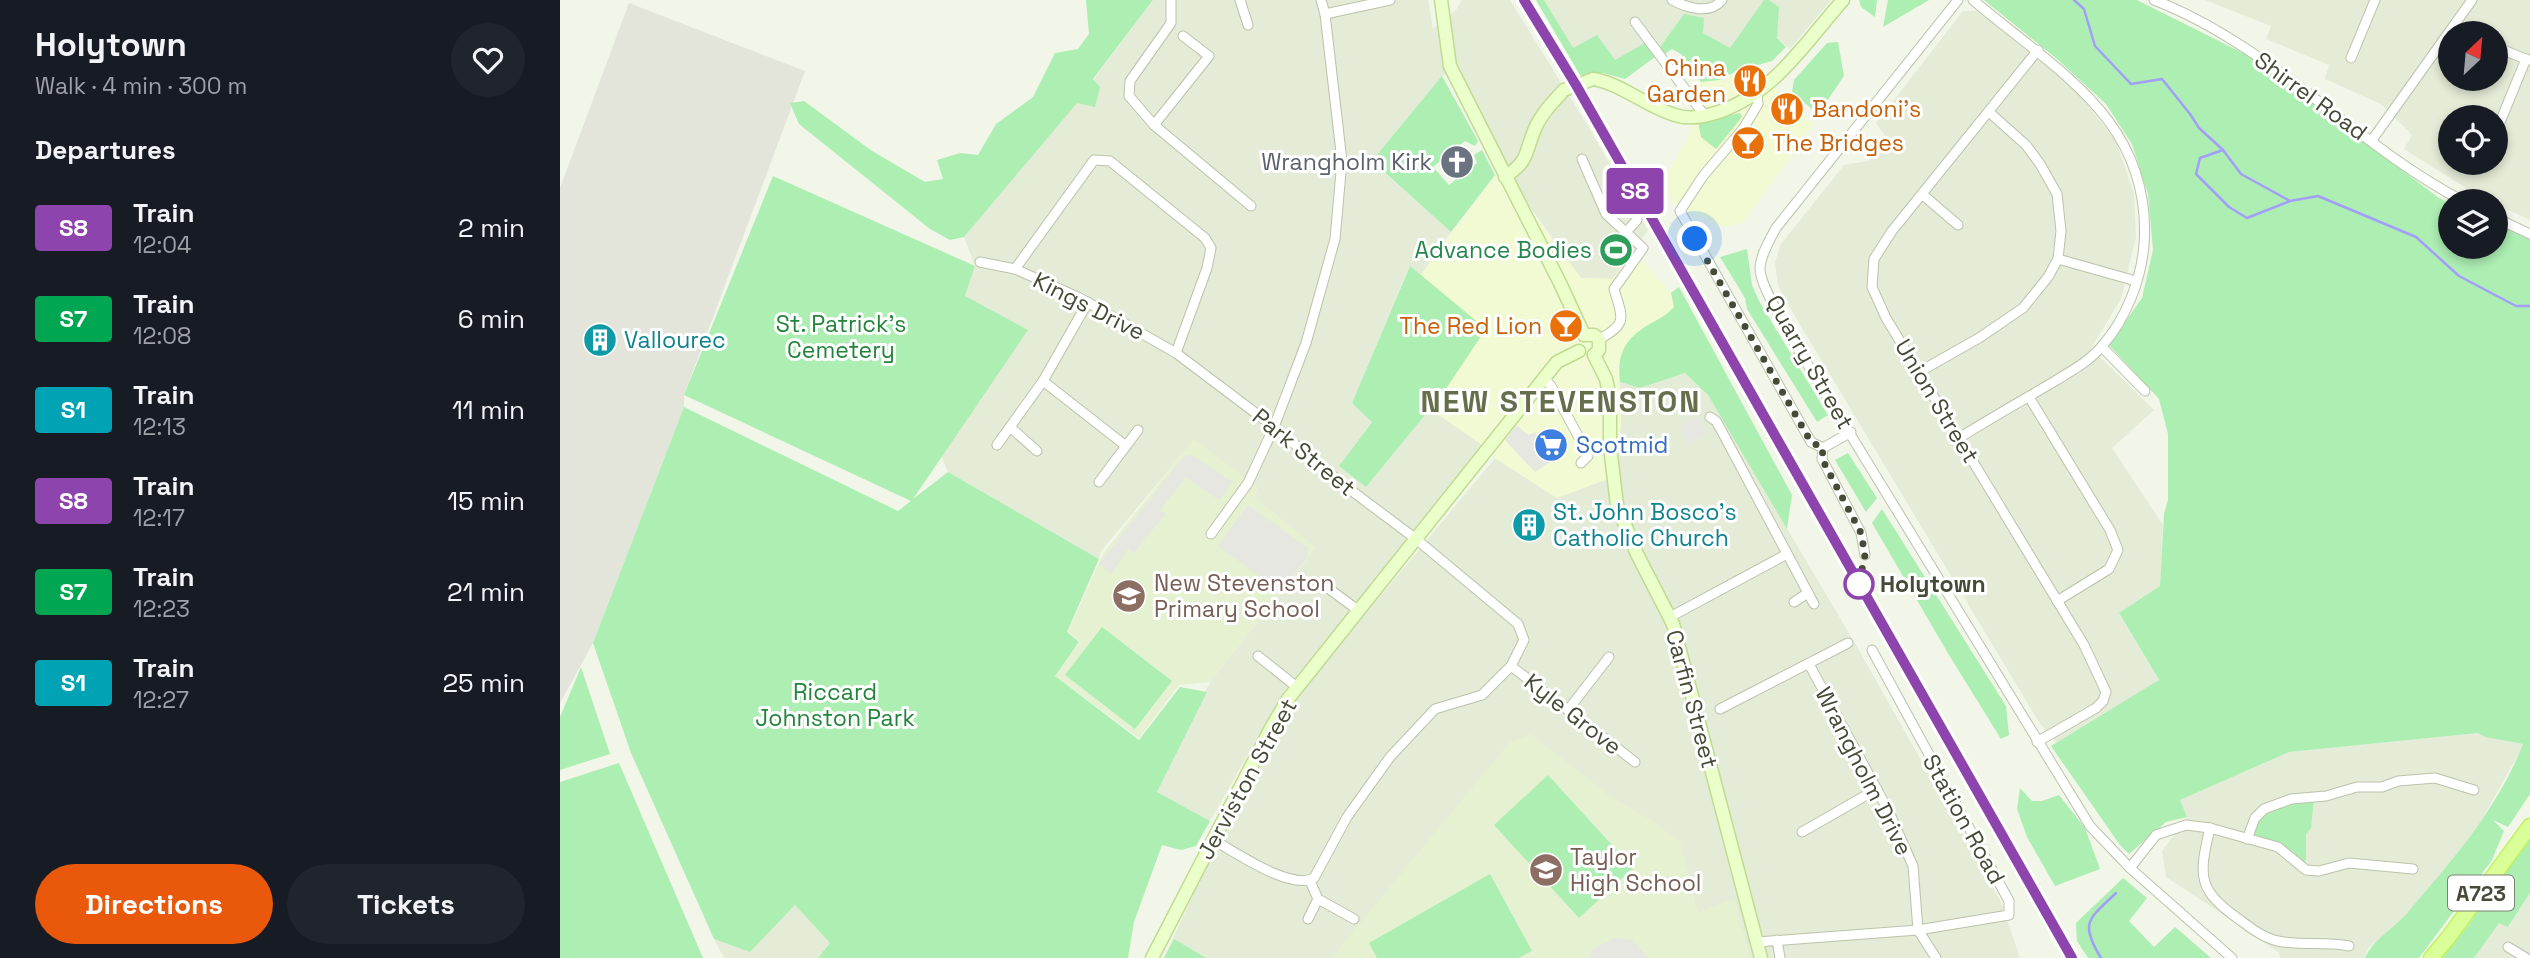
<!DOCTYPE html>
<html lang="en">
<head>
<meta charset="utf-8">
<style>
	:root { --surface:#171b24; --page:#20242c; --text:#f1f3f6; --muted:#9ea1a6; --accent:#ea580c }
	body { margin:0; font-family:"Space Grotesk",sans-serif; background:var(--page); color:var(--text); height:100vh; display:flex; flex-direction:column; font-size:26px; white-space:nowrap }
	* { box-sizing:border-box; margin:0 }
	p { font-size:23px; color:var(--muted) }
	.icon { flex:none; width:38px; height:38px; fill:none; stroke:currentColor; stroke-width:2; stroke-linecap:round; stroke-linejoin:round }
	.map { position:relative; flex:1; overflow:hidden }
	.panel { display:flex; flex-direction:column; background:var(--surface); width:560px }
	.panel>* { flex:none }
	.badge { padding:0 14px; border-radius:5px; font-size:24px; line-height:46px }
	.needle { width:46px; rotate:26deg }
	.buttons { position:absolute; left:1878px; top:21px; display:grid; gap:14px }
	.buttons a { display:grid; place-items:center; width:70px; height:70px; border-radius:50%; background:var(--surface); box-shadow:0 4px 10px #0003; font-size:35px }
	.you { position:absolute; width:35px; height:35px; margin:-18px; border:5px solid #fff; border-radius:50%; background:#1a73e8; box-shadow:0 0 0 10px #1a73e833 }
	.map>.badge { position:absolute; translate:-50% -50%; box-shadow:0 0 0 4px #fff }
	h2 { padding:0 35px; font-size:26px; line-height:63px }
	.round { display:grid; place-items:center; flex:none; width:74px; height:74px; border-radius:37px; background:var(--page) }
	.overview { display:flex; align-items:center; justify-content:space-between; height:119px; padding:0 35px }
	h1 { font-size:33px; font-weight:700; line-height:52px }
	.primary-button { display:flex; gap:14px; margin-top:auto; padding:14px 35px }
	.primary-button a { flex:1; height:80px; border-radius:42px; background:var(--accent); color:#fff; font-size:28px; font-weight:700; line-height:80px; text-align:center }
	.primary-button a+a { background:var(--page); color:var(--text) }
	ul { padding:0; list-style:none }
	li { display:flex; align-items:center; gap:21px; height:91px; padding:0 35px }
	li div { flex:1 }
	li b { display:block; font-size:26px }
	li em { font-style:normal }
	li .badge { min-width:77px; font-weight:700; text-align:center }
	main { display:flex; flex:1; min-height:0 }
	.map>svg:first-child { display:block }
</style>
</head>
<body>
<main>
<section class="panel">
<div class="overview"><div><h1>Holytown</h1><p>Walk · 4 min · 300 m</p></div><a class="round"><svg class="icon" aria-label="heart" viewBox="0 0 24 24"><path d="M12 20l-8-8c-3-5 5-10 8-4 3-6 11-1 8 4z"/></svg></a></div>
<h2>Departures</h2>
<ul>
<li><span class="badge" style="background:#8e44ad;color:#fff">S8</span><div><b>Train</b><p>12:04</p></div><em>2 min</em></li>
<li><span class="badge" style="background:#00a651;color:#fff">S7</span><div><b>Train</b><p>12:08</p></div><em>6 min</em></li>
<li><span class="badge" style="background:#00a3b4;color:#fff">S1</span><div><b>Train</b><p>12:13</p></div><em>11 min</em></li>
<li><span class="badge" style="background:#8e44ad;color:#fff">S8</span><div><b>Train</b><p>12:17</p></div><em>15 min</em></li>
<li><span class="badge" style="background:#00a651;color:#fff">S7</span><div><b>Train</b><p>12:23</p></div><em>21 min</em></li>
<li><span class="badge" style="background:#00a3b4;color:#fff">S1</span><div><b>Train</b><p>12:27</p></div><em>25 min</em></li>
</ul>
<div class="primary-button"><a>Directions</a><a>Tickets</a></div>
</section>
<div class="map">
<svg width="1970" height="958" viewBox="0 0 1970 958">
	<rect width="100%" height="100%" fill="#f1f6e8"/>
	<!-- residential -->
	<g fill="#e4ebd6" fill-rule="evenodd">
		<path d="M593,0H868L873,29L896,10L902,0H950L1026,123L1088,230L1053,279L1021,278L935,158L897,70L882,76L812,162L891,232L861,275L849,267L792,403L812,421L779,466L806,487L870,409L924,446L724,691L650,821L597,792L650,682L756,548L695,498L697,487L634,440L541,551L539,559L388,472L381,456L467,330L405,296L415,266L404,237L517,102Z"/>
		<path d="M984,0H1271L1230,49L1194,16L1170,48L1143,33L1124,14L1100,47L1093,39L1055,61L1013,49Z"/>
		<path d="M1645,0H1970V220L1936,204V201L1922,198L1844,149L1852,135L1821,104L1765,79L1769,65L1706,39L1711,26ZM1890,33H1936V79H1890ZM1890,117H1936V163H1890Z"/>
		<path d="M1403,11H1417L1512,86L1556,141L1574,194L1576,237L1561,299L1531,348L1594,410L1552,448L1603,525L1600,587L1559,614L1599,681L1496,743L1479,722L1236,318L1218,286L1215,262L1221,244L1284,165L1308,161L1326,137L1316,123Z"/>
		<path d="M1125,373L1148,395L1296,645L1441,902L1460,958H604L636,888L723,718L761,668L935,458L997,498L1061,425L1060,382L1080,388Z"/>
		<path d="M1918,733L1927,737L1964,744L1921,821L1894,859L1838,924L1809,947L1804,958H1720L1719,953L1697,937L1606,877L1602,851L1627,817L1620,800L1729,752Z"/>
		<path d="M1970,893V958H1914L1939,922L1949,927Z"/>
		<path d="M235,905L271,944L258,958H164L154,939L190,952Z"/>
	</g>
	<!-- commercial -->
	<g fill="#f1fad2">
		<path d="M1192,66L1254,124L1183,223L1163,227L1113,203L1103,180L1131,133L1134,82L1159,80Z"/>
		<path d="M943,174L1021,278L1053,279L1073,250L1111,293L1114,307L1106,316L1081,329L1058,364L1060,382L1061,425L1056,476L997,498L935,458L924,446L870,409L883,393L861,275L935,175Z"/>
	</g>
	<!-- industrial -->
	<path fill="#e3e5da" d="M69,3L245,71L124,395V407L33,643L0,703V188Z"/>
	<!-- education -->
	<g fill="#e5f1d1">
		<path d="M634,439L697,487L695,498L756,548L650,682L619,685L579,738L495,676L520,642L508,632L543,554Z"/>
		<path d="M971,734L1054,799L1095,822L1120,842L1138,912L1175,899L1190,958H771L950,742Z"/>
	</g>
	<!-- green -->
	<g fill="#adeeb3">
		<path d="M526,0H593L533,79L540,87L535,107L517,103L404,237L390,240L370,229L239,124L230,103L244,101L312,151L365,182L383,179L377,160L400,153L418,155L436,124L473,97L495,53L518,49L529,34Z"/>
		<path d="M976,0H984L1013,48L1037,35L1055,60L1085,43L1095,57L1065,79L1043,73L1020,75Z"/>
		<path d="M1204,0H1209L1219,7L1217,38L1226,47L1212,61L1179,70L1159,80L1141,82L1121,54L1112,49L1105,54L1100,47L1124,14L1144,18L1143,33L1170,48Z"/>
		<path d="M1299,0H1317L1315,17L1301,7Z"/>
		<path d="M1328,0H1369L1323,27Z"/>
		<path d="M1424,0H1577L1691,57L1879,198L1890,203V247H1936V224L1970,240V794L1948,827L1933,820L1944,831L1932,860L1859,958H1805C1813,939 1835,928 1848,912C1892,861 1938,808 1963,744L1925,737L1918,733L1729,752L1620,800L1627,817L1606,822L1569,854L1560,845L1491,746L1599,680L1559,613L1600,586L1604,514L1608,500V434L1599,399L1549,345L1582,298L1593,250L1588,194L1572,144L1546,104L1497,59Z"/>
		<path d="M1278,42L1284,76L1258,114L1232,92L1234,80L1267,43Z"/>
		<path d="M882,76L918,141L915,146L905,141L873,167L889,185L917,163L914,155L922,150L935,175L891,232L812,161Z"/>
		<path d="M1180,113L1182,117L1156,149L1141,137L1138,122Z"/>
		<path d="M213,176L415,266L405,296L468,330L353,499L388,472L539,559L507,632L519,642L495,676L579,740L620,687L647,692L597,792L650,821L636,846L621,850L602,845L574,922L568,958H258L270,943L235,905L190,952L154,939L71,753L33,643L124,407L338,511L351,501L124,395Z"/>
		<path d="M1187,249L1192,285L1199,301L1268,415L1257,422L1187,309L1185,298L1160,257Z"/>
		<path d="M850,266L926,329L883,393L806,487L779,466L812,422L792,403Z"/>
		<path d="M1119,287L1232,495L1227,529L1148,395L1125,373L1080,388L1060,382C1057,360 1062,342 1082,329C1093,321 1104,318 1114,307L1111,293Z"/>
		<path d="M1288,453L1317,498L1306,512L1275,460Z"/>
		<path d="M1322,509L1446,706L1449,735L1441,739L1389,655L1312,523Z"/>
		<path d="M542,627L612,681L575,729L505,675Z"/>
		<path d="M21,667L50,754L0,770V717Z"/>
		<path d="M59,763L143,958H0V782Z"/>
		<path d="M988,775L1073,868L1019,918L934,825Z"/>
		<path d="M1460,788L1472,801H1482L1499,795L1525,828L1540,869L1495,886L1467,837L1457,809Z"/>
		<path d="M1754,798L1751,828L1746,834V859L1743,866L1727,852L1689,838C1704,804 1720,804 1754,798Z"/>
		<path d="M1970,839V893L1948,927L1939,923L1914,958H1881L1906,928Z"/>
		<path d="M930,874L972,951L958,958H817L809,943Z"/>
		<path d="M1563,878L1587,898L1569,921L1594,947L1615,927L1651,958H1528L1517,941L1516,923Z"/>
		<path d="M614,939L646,958H604Z"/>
	</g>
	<!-- parking -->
	<g fill="#e5e7e0">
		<path d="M1138,417L1147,434L1128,444L1119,426Z"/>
		<path d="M957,425L968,435L975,432L990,462L975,472L945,440Z"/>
		<path d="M632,455L672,482L659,500L626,477L600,510L605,514L574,553L568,549L551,574L539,564L624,456Z"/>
		<path d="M688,505L748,548L747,557L725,587L718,590L658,546Z"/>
		<path d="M1055,938L1072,940L1088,958H1029L1033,949Z"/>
	</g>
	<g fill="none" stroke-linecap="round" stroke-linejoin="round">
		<!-- stream -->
		<g stroke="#a39ff9" stroke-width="2.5">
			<path d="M1514,0L1524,9L1535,46L1571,84L1602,79L1630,114L1639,128L1663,150L1640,158L1636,174L1669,207L1687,218L1730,201"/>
			<path d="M1663,150L1681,174L1730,201L1758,196L1856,237L1899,276L1956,306H1970"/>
			<path d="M1541,958C1519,922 1529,919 1556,893"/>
		</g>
		<!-- street casing -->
		<g stroke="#bbc3aa" stroke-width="11">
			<g id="street">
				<path d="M611,0V23L570,81L569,96L594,125L691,206"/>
				<path d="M680,0L688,25"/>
				<path d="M1112,0C1127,8 1150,15 1162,0"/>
				<path d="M1398,0L1216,228C1210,239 1200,256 1200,269C1200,286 1227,328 1235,344L1530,826L1570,868L1672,958"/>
				<path d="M1594,0C1711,45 1794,144 1903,201"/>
				<path d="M765,14L830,0"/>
				<path d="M1075,22L1145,116"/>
				<path d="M1936,47L1968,60"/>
				<path d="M1791,58L1815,0"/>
				<path d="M1197,93L1198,104L1183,129L1143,176L1120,211L1251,442L1263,448L1262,459L1301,533L1305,555"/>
				<path d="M594,125L649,56L623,36"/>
				<path d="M1936,132L1966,59"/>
				<path d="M1812,140L1912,0"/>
				<path d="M1022,159L1046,214L1083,248L1054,289C1062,317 1069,324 1039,339"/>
				<path d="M1363,195L1398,225"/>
				<path d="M1936,218L1970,234"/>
				<path d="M1066,232L1077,220"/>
				<path d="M1498,259L1576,281"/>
				<path d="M420,262L455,269L518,297L616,353L714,427L784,485L856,539L958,624L964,640L951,666L922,695L875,709L830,757L787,817L754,878C730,891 676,852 653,840"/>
				<path d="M455,269L534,160L550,161L645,238L651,248L647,268L616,353"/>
				<path d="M1542,347L1585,391"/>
				<path d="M1359,372L1419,338L1463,308L1488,277L1498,259L1501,231L1497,194L1480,164L1466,145L1429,112"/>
				<path d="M984,378L991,386L1023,445L1050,447"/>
				<path d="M483,381L566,446"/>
				<path d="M1469,397L1550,530L1558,550L1549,569L1497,601"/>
				<path d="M1150,417L1156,421L1160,428L1254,604"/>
				<path d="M450,427L477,451"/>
				<path d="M1399,438C1431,418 1463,400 1495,381C1511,371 1530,361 1542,346C1566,319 1581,280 1584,245C1593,120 1495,70 1413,0"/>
				<path d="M437,445L483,381L528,302"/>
				<path d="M1263,448L1291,432"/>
				<path d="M1021,463L1028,456L1023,445"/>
				<path d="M539,482L578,430"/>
				<path d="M651,534L688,483L714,427L746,343L775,239L782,161L765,14L761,0"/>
				<path d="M768,588L799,611"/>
				<path d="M1234,602L1248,593"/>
				<path d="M1110,617L1227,554"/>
				<path d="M698,656L738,688"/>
				<path d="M1249,664L1329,812L1353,866L1358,930L1376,958"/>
				<path d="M951,666L1075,762"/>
				<path d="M1160,709L1288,643"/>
				<path d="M1008,710L1049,657"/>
				<path d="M1477,742L1536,708L1543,701L1546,692L1524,645L1326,318L1312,287L1314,259L1332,231L1478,50"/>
				<path d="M1650,828C1638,878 1638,890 1680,920C1692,929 1704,938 1718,941C1742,946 1765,941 1789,946"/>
				<path d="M1242,832L1317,789"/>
				<path d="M1687,839L1695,818L1704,809L1731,799L1766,796L1797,787H1822L1838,781L1875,778L1914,790"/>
				<path d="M1570,868L1596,835L1626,825L1650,828L1718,847L1746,870L1759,871L1789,863L1853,869"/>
				<path d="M750,881L758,899L794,919"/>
				<path d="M748,919L758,899"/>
				<path d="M1217,940L1220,958"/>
				<path d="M1197,942L1358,930L1449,915V901L1312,650"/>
				<path d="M1948,947L1966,958"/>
			</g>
		</g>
		<!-- secondary casing -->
		<g stroke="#c0db93" stroke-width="15">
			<g id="secondary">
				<path d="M881,0L890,66L1000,283L1024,335"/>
				<path d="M1033,79C1063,84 1086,107 1115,115C1126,119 1141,117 1152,114C1212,97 1244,44 1283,0"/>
				<path d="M945,177C969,160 964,156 974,131C980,115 993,102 1004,90"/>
				<path d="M1024,335H1034L1039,339V350L1034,355"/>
				<path d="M1034,355L1046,379L1050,397V447L1057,505L1077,554L1113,624L1201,958"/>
				<path d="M592,958L711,728L728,699L997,362L1019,351"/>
			</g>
		</g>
		<!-- primary casing -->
		<g stroke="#bff25b" stroke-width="17">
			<path id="primary" d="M1871,958L1888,938L1970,826"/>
		</g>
		<!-- street -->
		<use href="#street" stroke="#fff" stroke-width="9"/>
		<!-- secondary -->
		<use href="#secondary" stroke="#eaffc9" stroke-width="12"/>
		<!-- primary -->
		<use href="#primary" stroke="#dbff98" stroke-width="14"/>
		<!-- rail casing -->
		<g stroke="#989898" stroke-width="5">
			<path id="rail" d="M964,0L1016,85L1512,958"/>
		</g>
		<!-- rail -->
		<use href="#rail" stroke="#fff" stroke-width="2.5" stroke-dasharray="8" stroke-linecap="butt"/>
		<!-- secondary-bridge casing -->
		<g stroke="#c0db93" stroke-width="15" stroke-linecap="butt">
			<path id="secondary-bridge" d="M1004,90L1033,79"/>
		</g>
		<!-- secondary-bridge -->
		<use href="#secondary-bridge" stroke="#eaffc9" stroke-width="12"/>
	</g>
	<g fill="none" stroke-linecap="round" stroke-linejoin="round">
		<!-- line casing -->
		<g stroke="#fff" stroke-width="16">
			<path id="line" d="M964,0L1016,85L1512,958"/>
		</g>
		<!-- line -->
		<use href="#line" stroke="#8e44ad" stroke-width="10"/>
		<!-- walk -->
		<path stroke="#454b36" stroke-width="7" stroke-dasharray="0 12.6" d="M1135,239L1251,442L1263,448L1262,459L1301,533L1305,555L1299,584"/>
	</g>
	<!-- icons -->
	<defs>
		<g id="restaurant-disc" transform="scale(1.75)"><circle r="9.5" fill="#e8710a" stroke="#fff"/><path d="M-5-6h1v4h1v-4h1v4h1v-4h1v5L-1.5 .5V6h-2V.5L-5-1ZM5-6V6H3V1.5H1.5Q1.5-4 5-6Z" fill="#fff"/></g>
		<g id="bar-disc" transform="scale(1.75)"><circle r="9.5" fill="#e8710a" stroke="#fff"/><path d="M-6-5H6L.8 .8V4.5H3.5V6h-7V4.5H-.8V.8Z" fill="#fff"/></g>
		<g id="church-disc" transform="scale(1.75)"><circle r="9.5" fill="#6b7280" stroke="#fff"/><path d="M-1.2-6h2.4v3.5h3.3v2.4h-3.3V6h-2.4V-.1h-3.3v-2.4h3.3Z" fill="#fff"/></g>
		<g id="stadium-disc" transform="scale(1.75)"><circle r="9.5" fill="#2e9e5b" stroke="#fff"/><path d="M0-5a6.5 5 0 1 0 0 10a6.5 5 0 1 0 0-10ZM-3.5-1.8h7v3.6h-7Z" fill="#fff"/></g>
		<g id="building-disc" transform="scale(1.75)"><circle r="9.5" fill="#0f9aa8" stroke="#fff"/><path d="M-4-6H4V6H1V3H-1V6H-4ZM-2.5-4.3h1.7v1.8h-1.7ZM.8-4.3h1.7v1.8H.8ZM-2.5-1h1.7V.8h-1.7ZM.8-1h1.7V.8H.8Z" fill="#fff"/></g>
		<g id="supermarket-disc" transform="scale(1.75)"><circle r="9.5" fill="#3f7fe0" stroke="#fff"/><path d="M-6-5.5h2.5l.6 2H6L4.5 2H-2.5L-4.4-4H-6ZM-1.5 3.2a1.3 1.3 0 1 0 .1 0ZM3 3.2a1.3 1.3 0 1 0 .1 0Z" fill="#fff"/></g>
		<g id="school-disc" transform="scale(1.75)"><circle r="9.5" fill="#8d6e63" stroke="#fff"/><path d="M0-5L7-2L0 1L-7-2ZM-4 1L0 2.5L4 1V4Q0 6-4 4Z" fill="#fff"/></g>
	</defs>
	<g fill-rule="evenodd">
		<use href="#restaurant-disc" x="1190" y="81"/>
		<use href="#restaurant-disc" x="1227" y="109"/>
		<use href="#bar-disc" x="1188" y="143"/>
		<use href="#church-disc" x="897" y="162"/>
		<use href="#stadium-disc" x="1056" y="250"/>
		<use href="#bar-disc" x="1006" y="326"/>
		<use href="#building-disc" x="40" y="340"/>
		<use href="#supermarket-disc" x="991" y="445"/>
		<use href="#building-disc" x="969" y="525"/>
		<use href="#school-disc" x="569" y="596"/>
		<use href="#school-disc" x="986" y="870"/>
	</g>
	<!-- markers -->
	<circle fill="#fff" stroke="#8e44ad" stroke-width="3.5" cx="1299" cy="584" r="14"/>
	<g text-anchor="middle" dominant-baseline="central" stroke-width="6" stroke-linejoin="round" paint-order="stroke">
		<!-- shield labels -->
		<rect fill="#fff" stroke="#7d8172" stroke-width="2" x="1888" y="875.5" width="66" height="35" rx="5"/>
		<g font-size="21" font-weight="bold" fill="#454b36">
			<text x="1921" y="893">A723</text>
		</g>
		<!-- food labels -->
		<g font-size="23" fill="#c56008" stroke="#fff" text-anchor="end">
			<text x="1166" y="68">China<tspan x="1166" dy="26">Garden</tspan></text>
			<text x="1252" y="109" text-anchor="start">Bandoni's</text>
			<text x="1212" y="143" text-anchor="start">The Bridges</text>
			<text x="982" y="326">The Red Lion</text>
		</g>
		<!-- street labels -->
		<g font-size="23" fill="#454b36" stroke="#fff">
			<text transform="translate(1751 96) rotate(36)">Shirrel Road</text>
			<text transform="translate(529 306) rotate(27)">Kings Drive</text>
			<text transform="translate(1250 362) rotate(60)">Quarry Street</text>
			<text transform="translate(1377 401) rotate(59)">Union Street</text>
			<text transform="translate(744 452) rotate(39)">Park Street</text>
			<text transform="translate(1132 699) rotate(75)">Carfin Street</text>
			<text transform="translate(1013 714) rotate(38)">Kyle Grove</text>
			<text transform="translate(1304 771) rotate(63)">Wrangholm Drive</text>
			<text transform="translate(687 779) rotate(-61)">Jerviston Street</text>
			<text transform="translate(1404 819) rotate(61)">Station Road</text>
		</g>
		<!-- worship labels -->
		<g font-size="23" fill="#5b616d" stroke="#fff" text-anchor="end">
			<text x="872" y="162">Wrangholm Kirk</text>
		</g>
		<!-- leisure labels -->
		<g font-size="23" fill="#27864d" stroke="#fff" text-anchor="end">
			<text x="1032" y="250">Advance Bodies</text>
		</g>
		<!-- park labels -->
		<g font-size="23" fill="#21843b" stroke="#fff">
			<text x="281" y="324">St. Patrick's<tspan x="281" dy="26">Cemetery</tspan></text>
			<text x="275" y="692">Riccard<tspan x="275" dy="26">Johnston Park</tspan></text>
		</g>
		<!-- culture labels -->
		<g font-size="23" fill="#0d838f" stroke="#fff" text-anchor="start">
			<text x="64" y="340">Vallourec</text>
			<text x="993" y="512">St. John Bosco's<tspan x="993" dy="26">Catholic Church</tspan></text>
		</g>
		<!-- shop labels -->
		<g font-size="23" fill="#366cbe" stroke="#fff" text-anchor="start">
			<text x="1016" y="445">Scotmid</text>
		</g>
		<!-- education labels -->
		<g font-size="23" fill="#785e54" stroke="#fff" text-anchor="start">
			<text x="594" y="583">New Stevenston<tspan x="594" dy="26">Primary School</tspan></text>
			<text x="1010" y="857">Taylor<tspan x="1010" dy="26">High School</tspan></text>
		</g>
		<!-- stop labels -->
		<g font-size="23" font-weight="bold" fill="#454b36" stroke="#fff" text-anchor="start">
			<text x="1320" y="584">Holytown</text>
		</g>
		<!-- district labels -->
		<g font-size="30" font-weight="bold" letter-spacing="2" fill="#666f4c" stroke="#fff">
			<text x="1001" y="401">NEW STEVENSTON</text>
		</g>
	</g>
</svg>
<div class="buttons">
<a><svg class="needle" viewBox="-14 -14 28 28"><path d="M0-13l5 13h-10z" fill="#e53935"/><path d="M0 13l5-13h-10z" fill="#9ea1a6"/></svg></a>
<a><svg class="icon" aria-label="locate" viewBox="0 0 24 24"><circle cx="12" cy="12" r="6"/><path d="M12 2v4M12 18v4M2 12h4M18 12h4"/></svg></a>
<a><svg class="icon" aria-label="layers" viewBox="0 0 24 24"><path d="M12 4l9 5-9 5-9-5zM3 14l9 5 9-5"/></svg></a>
</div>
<div class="you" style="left:1135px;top:239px"></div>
<b class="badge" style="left:1075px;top:191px;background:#8e44ad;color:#fff">S8</b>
</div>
</main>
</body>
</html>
